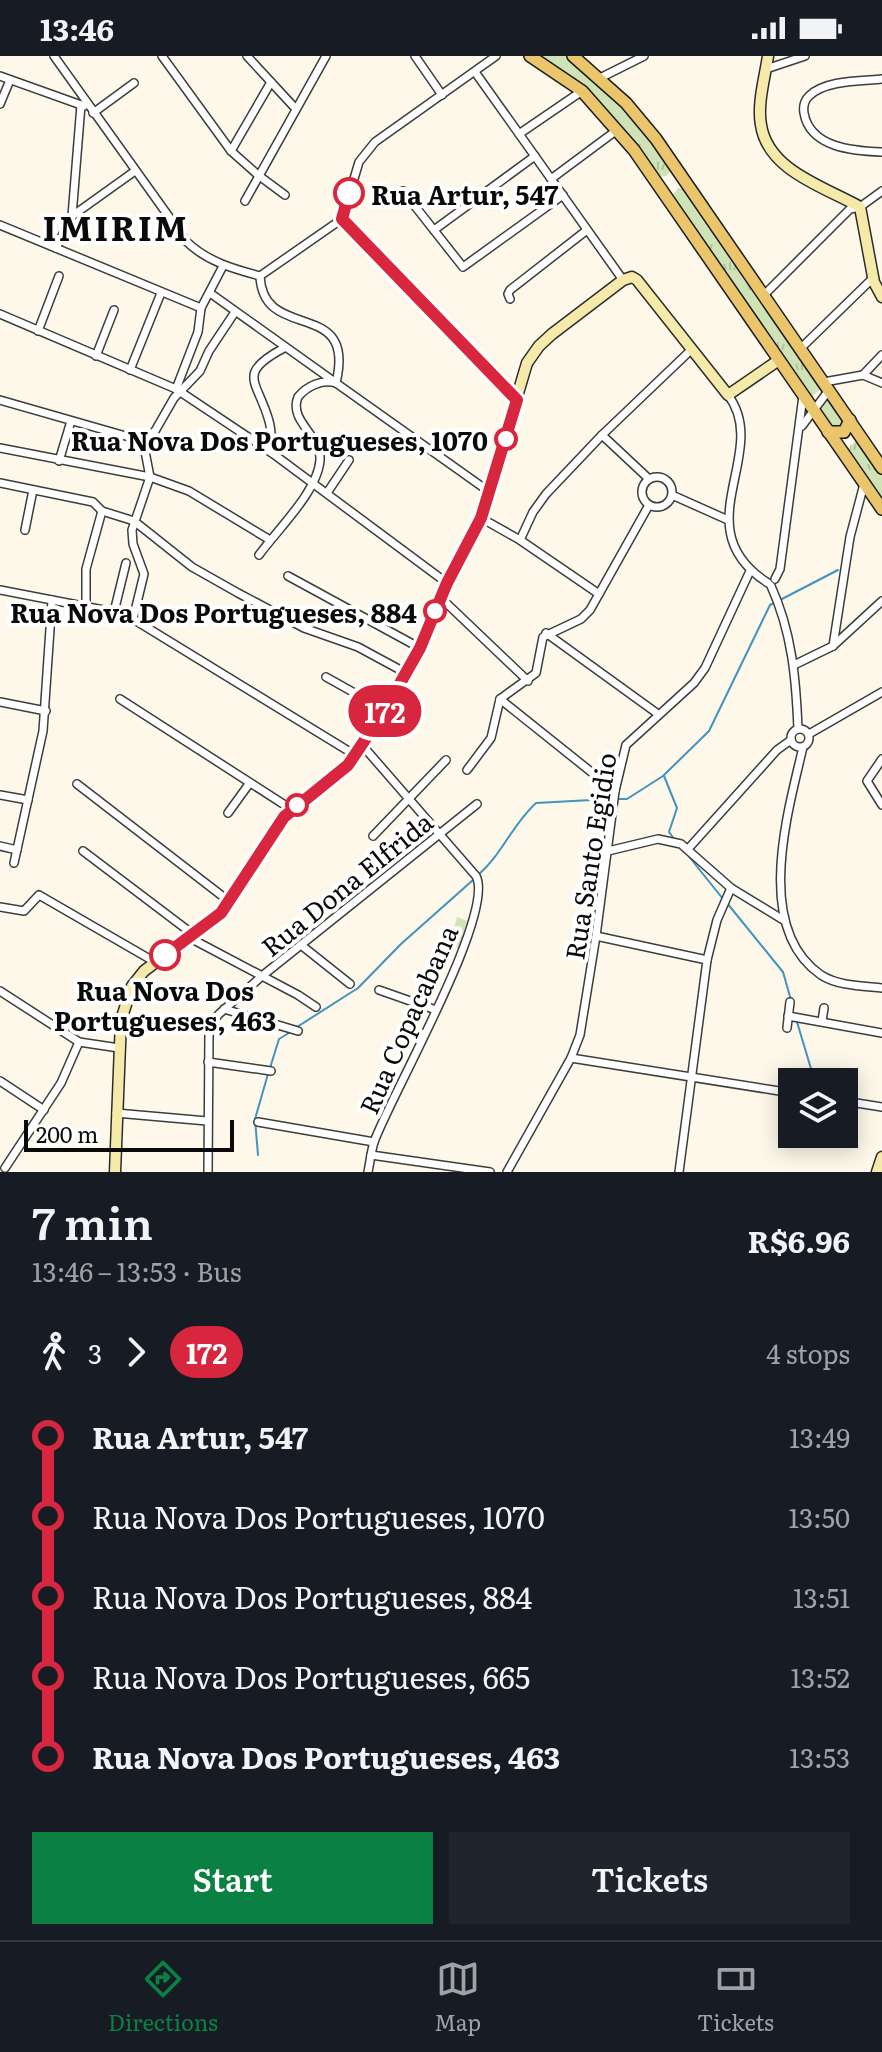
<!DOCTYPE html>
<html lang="en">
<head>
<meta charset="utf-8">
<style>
	:root { --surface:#171b24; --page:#20242c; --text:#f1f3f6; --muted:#9ea1a6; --line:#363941; --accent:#0b8043 }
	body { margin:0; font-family:Literata,serif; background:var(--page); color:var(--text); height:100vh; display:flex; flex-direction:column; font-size:30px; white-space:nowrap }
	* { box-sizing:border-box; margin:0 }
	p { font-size:26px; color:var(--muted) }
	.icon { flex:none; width:44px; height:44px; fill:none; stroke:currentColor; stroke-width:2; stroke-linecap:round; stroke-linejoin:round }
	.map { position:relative; height:1116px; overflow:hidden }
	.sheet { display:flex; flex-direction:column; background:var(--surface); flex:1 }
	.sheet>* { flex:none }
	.badge { padding:0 16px; border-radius:26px; font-size:28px; line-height:52px }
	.controls { position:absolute; left:778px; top:1012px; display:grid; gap:16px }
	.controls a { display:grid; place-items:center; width:80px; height:80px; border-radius:0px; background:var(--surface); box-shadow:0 4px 20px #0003; font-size:40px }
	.scale { position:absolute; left:24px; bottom:20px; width:210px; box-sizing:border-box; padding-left:8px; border:4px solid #0a0a0a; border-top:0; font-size:22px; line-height:28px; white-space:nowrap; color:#0a0a0a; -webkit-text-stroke:6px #fff; paint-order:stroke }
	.map>.badge { position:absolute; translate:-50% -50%; box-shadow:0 0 0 4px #fff }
	.legs { display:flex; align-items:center; gap:12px; height:88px; padding:0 32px; font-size:26px }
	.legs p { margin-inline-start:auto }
	.head { display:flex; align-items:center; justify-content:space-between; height:136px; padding:0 32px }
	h1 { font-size:44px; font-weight:600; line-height:60px }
	.cta { display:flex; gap:16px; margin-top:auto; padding:16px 32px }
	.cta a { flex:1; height:92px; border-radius:0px; background:var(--accent); color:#fff; font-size:32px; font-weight:600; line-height:92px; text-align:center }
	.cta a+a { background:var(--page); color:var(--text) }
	ul { padding:0 32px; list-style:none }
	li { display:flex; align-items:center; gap:28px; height:80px; font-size:30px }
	li i { display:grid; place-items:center; width:12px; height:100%; margin:0 10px; background:currentColor }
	li i::after { content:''; width:20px; height:20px; margin:-10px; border:6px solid; border-radius:50%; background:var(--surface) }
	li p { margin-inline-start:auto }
	li:first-child i { background:linear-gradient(#0000 50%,currentColor 0) }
	li:last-child i { background:linear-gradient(currentColor 50%,#0000 0) }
	.status { display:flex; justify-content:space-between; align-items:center; height:56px; padding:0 40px; background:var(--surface); direction:ltr }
	.status svg { height:22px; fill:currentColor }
	.tabs { display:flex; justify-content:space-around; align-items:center; height:112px; border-top:2px solid var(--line); background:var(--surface); font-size:22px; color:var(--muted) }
	.tabs a { display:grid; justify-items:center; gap:4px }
	.tabs .current { color:var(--accent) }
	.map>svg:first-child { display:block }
</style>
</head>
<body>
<div class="status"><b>13:46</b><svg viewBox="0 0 49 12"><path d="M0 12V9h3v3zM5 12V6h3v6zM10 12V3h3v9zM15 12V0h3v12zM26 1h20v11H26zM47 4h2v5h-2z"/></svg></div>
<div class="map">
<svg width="882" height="1116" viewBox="0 0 882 1116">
	<defs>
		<pattern id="grass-tufts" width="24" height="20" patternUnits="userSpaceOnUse" patternTransform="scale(2)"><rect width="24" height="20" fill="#d0e3b7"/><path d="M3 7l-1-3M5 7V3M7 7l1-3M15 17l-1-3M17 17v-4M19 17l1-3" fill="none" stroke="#b1c19c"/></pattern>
		<pattern id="garden-dots" width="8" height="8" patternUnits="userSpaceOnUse" patternTransform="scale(2)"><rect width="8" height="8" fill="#d0e3b7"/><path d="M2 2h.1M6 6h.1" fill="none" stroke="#b1c19c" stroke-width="1.8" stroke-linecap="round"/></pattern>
	</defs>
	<rect width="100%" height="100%" fill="#fdf8e9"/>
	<!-- grass -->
	<g fill="url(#grass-tufts)">
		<path d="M536,0H566L581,10L635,63L670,110L669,117L666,120L658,121L622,70L583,33Z"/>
		<path d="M679,132L686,134L822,332L811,341L672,139Z"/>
		<path d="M827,342L848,368L833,374L819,352Z"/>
		<path d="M856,385L861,386L882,416V444L849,396L850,390Z"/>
	</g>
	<!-- garden -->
	<path fill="url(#garden-dots)" d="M457,861L467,865L458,892L450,889Z"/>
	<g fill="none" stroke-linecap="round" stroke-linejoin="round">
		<!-- stream -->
		<g stroke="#4293be" stroke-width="2">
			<path d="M780,544L838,514"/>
			<path d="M664,720L677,752L669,776L675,784"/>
			<path d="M617,743H627L663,720L709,675L770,549L774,547"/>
			<path d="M687,798L723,843"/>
			<path d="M477,820C502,799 511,770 536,747L610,743"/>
			<path d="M727,847L783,916L791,944"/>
			<path d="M797,966L815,1026"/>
			<path d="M297,971L358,932L401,888L473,824"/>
			<path d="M270,1012L279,983L292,975"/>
			<path d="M258,1099L255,1063L268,1018"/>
		</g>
		<!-- street casing -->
		<g stroke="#3d3d3d" stroke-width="10">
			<g id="street">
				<path d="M54,0L187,186C208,206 234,213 260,220L342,163L359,106L375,86L496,0"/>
				<path d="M162,0L231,95L258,119L285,139"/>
				<path d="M247,0L295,52"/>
				<path d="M415,0L442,39"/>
				<path d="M766,13L805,0"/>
				<path d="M475,16L623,224"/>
				<path d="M0,20L84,50"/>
				<path d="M600,22L644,0"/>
				<path d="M882,23C861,25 825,24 809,40C804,45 803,51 804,57C810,92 854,95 882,96"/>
				<path d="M0,48L10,24"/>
				<path d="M93,57L134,27"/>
				<path d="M519,78L582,35"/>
				<path d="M231,95L271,26"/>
				<path d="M551,123L617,74"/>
				<path d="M403,135L463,211L563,139"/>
				<path d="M245,145L326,0"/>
				<path d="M72,160L135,115"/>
				<path d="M342,163L517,344"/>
				<path d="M0,169L201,252"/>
				<path d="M434,174L535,100"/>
				<path d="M56,192L72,160L81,49"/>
				<path d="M260,220C263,288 357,240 336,327"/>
				<path d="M210,237L332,324"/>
				<path d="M763,240L850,153L860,151L882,135"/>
				<path d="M510,243L508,238L510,234L587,174"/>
				<path d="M0,258L176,333L272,397L447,527"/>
				<path d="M38,275L59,220"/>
				<path d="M801,292L873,222"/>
				<path d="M882,299L863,319L882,327"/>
				<path d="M96,300L114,254"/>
				<path d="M130,314L161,237"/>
				<path d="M824,326L863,319"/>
				<path d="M336,327L491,437"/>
				<path d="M176,333L198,276L201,252L223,210"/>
				<path d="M728,339C772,397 682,472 768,527"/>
				<path d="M0,344L143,385"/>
				<path d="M802,370L829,334"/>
				<path d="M602,379L649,423"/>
				<path d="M0,392L150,421L189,435L270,484"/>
				<path d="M272,397C271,386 272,375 269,365C258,325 235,318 284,292"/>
				<path d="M59,405L71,365"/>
				<circle cx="657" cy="436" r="15"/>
				<path d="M0,427L93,446L102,455L134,465L192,511L238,537L304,572L358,591L406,617"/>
				<path d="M327,437L349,404"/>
				<path d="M672,439L728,464"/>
				<path d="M481,462L520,484L599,538"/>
				<path d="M25,474L33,434"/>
				<path d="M520,484L533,456L546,438L602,379L692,293"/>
				<path d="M259,499C277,474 318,435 320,404C322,380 288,365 298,341C307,330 322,323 336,327"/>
				<path d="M288,520L420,592"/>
				<path d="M775,523L780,513L803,340"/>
				<path d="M771,530C792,576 796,623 798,673"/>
				<path d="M0,534L114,556L133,563L355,699"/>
				<path d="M441,542L528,625"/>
				<path d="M86,551V513L102,455"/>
				<path d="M114,556L126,507"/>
				<path d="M133,563L144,518L133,488L132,474L150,421L143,385L155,375L174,342L200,315L209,295L235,256"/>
				<path d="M546,577L658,658"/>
				<path d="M833,590L850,481L864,428"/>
				<path d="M794,609L833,590L882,545"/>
				<path d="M326,621L385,654"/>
				<path d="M120,643L291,753"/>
				<path d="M500,643L615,735"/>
				<path d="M0,646L46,655"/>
				<circle cx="800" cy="682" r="9"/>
				<path d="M809,678L882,636"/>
				<path d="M362,689L476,820C496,857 391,1039 374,1086C371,1096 370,1106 368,1116"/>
				<path d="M803,691C788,756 753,872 821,919C838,930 863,930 882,932"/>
				<path d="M882,703L867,725L882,749"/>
				<path d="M467,714L491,682L500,643L536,617L543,581L581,563L590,554L649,449"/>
				<path d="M77,728L230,846"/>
				<path d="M0,739L28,744"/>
				<path d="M228,757L249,728"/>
				<path d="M373,780L446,704"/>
				<path d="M0,790L17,794"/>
				<path d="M688,793L777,694L791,684"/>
				<path d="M83,795L194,879"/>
				<path d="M608,795L658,783L681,788L731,832L785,865"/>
				<path d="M14,807L43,675L52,544"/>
				<path d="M0,851L24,855L39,839L155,906"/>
				<path d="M596,880L707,904"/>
				<path d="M190,882L298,939L316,951"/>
				<path d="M301,889L350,928"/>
				<path d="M379,934L436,954"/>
				<path d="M0,935L79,986L119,992"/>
				<path d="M224,953L298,975"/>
				<path d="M788,960L882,977"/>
				<path d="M822,965L824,952"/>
				<path d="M787,972L790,946"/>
				<path d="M571,1002L792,1037"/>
				<path d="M208,1006L271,1015"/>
				<path d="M0,1025L44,1054"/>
				<path d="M844,1045L882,1051"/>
				<path d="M116,1057L207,1065"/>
				<path d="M258,1066L374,1086"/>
				<path d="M371,1099L490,1116"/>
				<path d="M5,1112L61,1027L79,986"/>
				<path d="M208,1116L209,979L213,965L219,958L262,920L477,748"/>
				<path d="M507,1116L571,1002L580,979L596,880L615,735L626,689L694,627L705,612L750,515"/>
				<path d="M679,1116L707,904L717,864L731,832"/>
			</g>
		</g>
		<!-- secondary casing -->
		<g stroke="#2c2c2c" stroke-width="13">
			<g id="secondary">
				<path d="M768,0C765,21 757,48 761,69C768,115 825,131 860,151L874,226L882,241"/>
				<path d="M115,1116L121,964L132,930L144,915L221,857L284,761L348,709L385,654L420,592L447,527L481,462L527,307L539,290L552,278L623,224L632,221L637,224L728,339L779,304"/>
				<path d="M877,1116L882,1101"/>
			</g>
		</g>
		<!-- primary casing -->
		<g stroke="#1b1b1b" stroke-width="14">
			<g id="primary">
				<path d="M530,0L582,35L634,94L882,453"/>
				<path d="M573,0L626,47L656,83L882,412"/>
				<path d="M828,376H844L850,364"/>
			</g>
		</g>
		<!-- street -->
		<use href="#street" stroke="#fff" stroke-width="7"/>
		<!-- secondary -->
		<use href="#secondary" stroke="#f6eaaa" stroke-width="10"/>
		<!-- primary -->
		<use href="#primary" stroke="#eac56c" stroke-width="11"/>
	</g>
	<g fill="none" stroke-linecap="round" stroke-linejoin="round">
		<!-- line-1 casing -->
		<g stroke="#fff" stroke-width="18">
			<path id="line-1" d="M165,899L221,857L284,761L348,709L385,654L420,592L447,527L481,462L517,344L342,163L349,137"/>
		</g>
		<!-- line-1 -->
		<use href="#line-1" stroke="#d7263d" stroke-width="12"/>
	</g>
	<!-- markers -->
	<g fill="#fff" stroke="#d7263d" stroke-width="4">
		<circle cx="349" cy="137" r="14"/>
		<circle cx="506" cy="383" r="10"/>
		<circle cx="435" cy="555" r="10"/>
		<circle cx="297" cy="749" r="10"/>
		<circle cx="165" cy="899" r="14"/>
	</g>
	<g text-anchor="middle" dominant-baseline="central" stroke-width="8" stroke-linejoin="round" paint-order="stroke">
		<!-- stop labels -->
		<g font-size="26" font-weight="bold" fill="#0a0a0a" stroke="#fff" text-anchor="end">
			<text x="371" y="137" text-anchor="start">Rua Artur, 547</text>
			<text x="488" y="383">Rua Nova Dos Portugueses, 1070</text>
			<text x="417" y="555">Rua Nova Dos Portugueses, 884</text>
			<text x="165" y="933" text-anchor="middle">Rua Nova Dos<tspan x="165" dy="30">Portugueses, 463</tspan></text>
		</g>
		<!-- street labels -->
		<g font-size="26" fill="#0a0a0a" stroke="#fff">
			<text transform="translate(589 800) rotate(-81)">Rua Santo Egidio</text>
			<text transform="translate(346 827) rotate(-39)">Rua Dona Elfrida</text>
			<text transform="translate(407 963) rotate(-66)">Rua Copacabana</text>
		</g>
		<!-- district labels -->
		<g font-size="34" font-weight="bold" letter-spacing="2" fill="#0a0a0a" stroke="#fff">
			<text x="116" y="170">IMIRIM</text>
		</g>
	</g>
</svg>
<div class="controls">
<a><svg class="icon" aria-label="layers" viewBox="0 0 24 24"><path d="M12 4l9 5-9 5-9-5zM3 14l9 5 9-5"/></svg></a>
</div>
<div class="scale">200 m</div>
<b class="badge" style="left:385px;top:655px;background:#d7263d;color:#fff">172</b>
</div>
<section class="sheet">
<div class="head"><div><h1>7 min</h1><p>13:46 – 13:53 · Bus</p></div><b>R$6.96</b></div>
<div class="legs"><svg class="icon" aria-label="walk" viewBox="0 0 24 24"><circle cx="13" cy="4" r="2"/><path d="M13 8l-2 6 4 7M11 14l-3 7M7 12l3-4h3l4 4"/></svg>3<svg class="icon" aria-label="forward" viewBox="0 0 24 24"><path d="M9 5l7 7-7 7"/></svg><b class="badge" style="background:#d7263d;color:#fff">172</b><p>4 stops</p></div>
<ul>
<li><i style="color:#d7263d"></i><b>Rua Artur, 547</b><p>13:49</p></li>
<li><i style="color:#d7263d"></i><span>Rua Nova Dos Portugueses, 1070</span><p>13:50</p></li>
<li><i style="color:#d7263d"></i><span>Rua Nova Dos Portugueses, 884</span><p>13:51</p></li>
<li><i style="color:#d7263d"></i><span>Rua Nova Dos Portugueses, 665</span><p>13:52</p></li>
<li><i style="color:#d7263d"></i><b>Rua Nova Dos Portugueses, 463</b><p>13:53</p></li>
</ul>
<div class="cta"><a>Start</a><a>Tickets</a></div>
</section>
<nav class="tabs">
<a class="current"><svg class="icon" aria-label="directions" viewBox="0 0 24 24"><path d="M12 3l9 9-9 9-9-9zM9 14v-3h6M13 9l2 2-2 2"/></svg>Directions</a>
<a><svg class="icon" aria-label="map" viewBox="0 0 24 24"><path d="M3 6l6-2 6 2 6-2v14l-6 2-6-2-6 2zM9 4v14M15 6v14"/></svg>Map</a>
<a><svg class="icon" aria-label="tickets" viewBox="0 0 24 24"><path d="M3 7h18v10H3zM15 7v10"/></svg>Tickets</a>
</nav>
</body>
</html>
